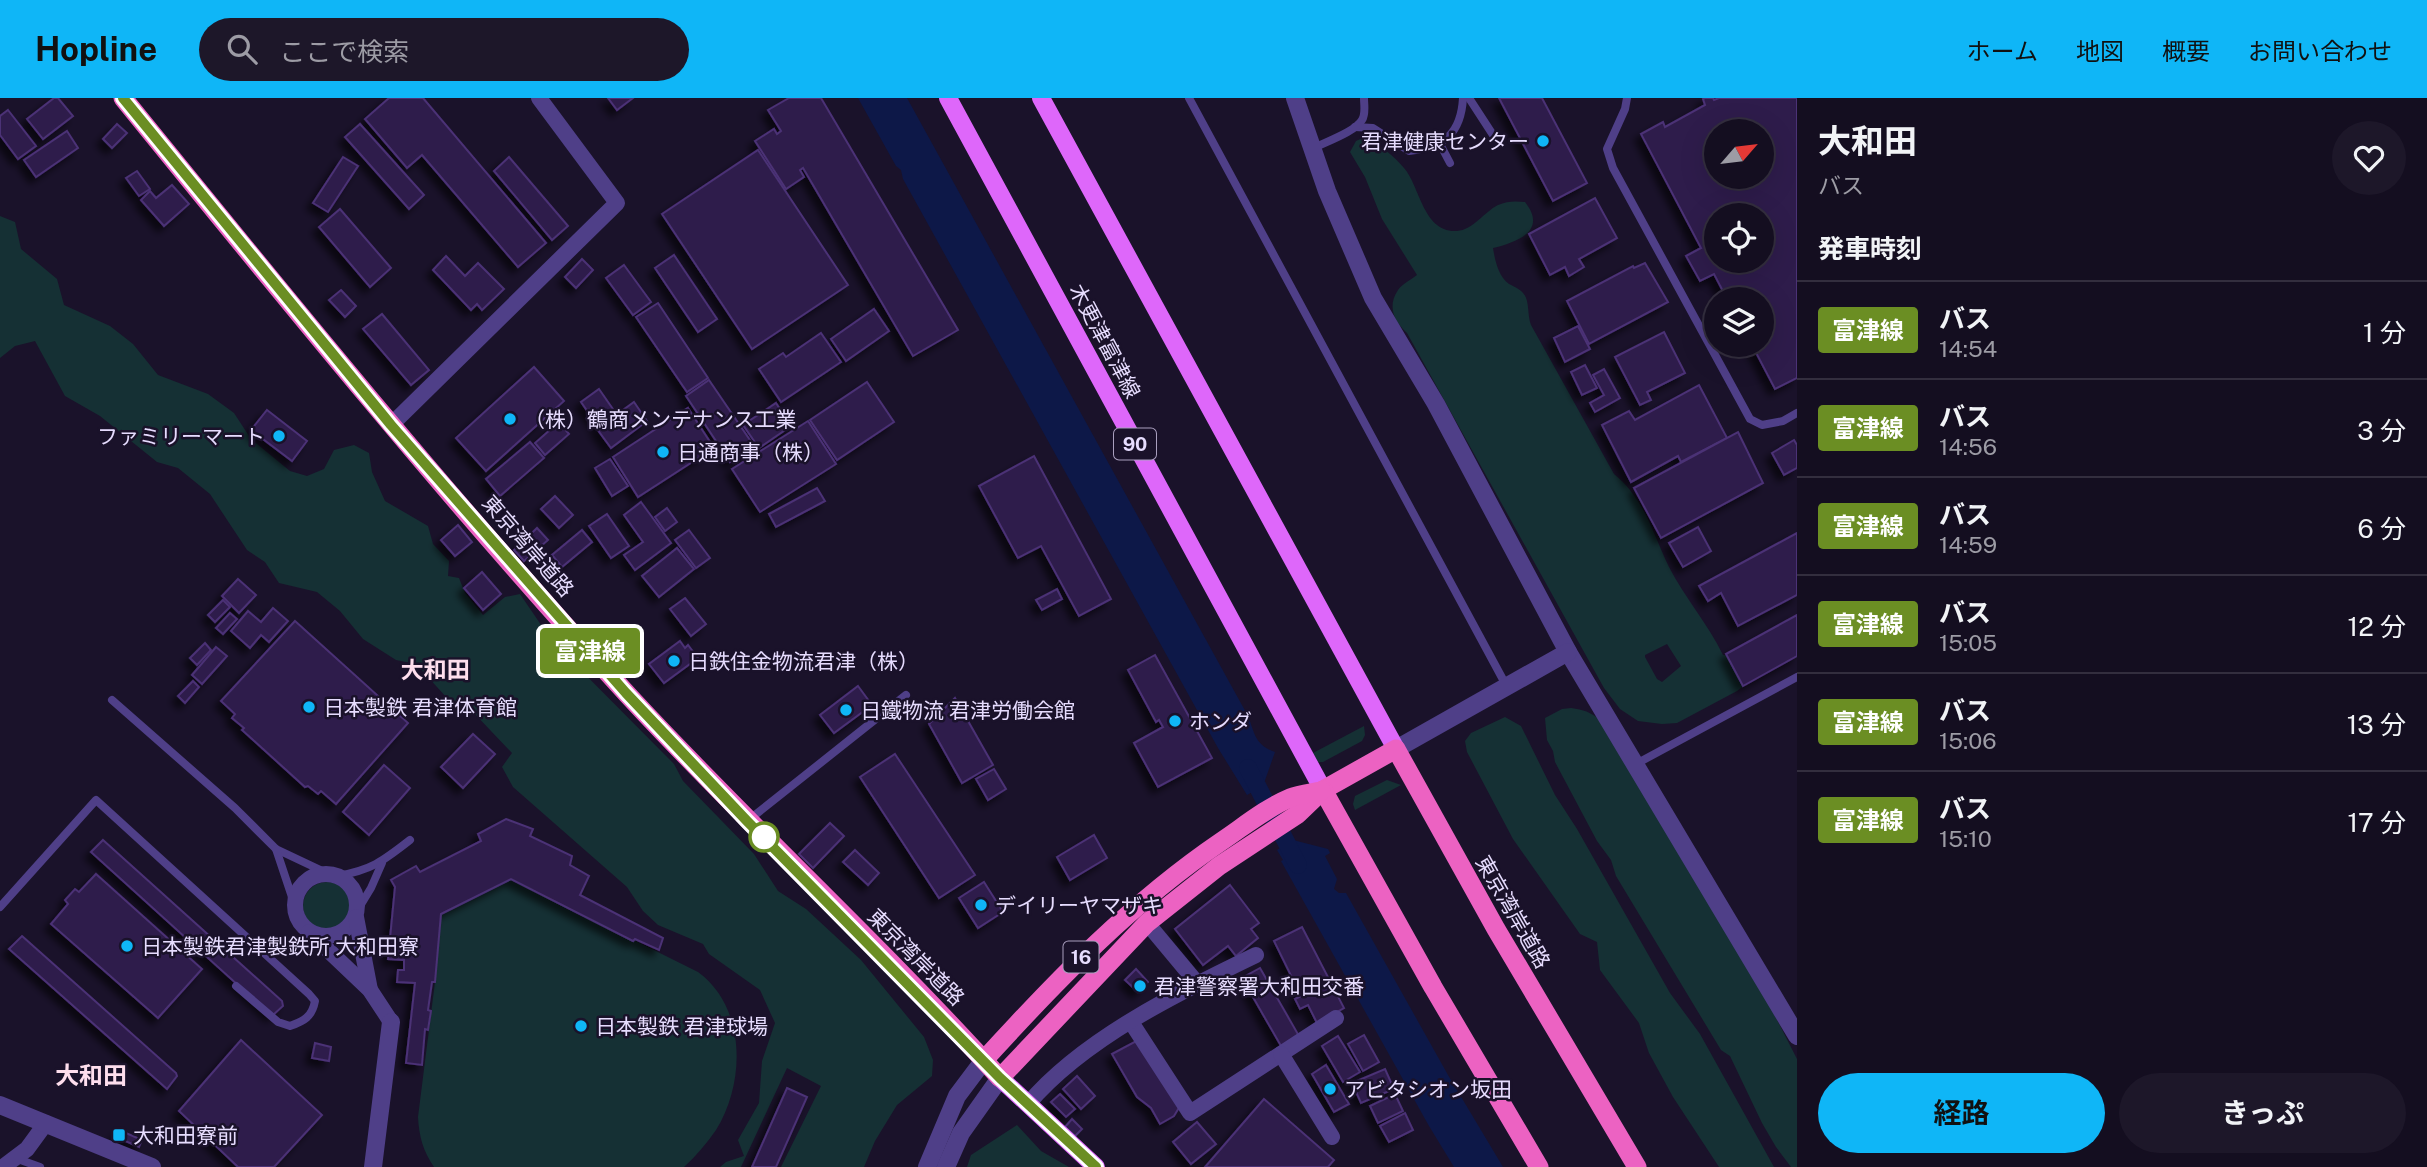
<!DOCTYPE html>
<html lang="ja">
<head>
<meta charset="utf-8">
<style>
	:root { --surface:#140e20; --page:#1d1729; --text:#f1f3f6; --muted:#9d9ca5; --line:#332e3e; --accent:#0fb6f7 }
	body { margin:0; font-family:"Public Sans","Noto Sans JP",sans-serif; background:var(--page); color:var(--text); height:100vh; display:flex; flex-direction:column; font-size:26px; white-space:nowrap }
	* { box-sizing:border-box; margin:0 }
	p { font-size:23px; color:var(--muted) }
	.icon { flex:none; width:38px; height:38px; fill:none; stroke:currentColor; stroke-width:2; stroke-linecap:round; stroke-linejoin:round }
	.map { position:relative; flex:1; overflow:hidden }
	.panel { display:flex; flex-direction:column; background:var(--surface); width:630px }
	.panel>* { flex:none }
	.badge { padding:0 14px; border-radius:5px; font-size:24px; line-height:46px }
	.needle { width:46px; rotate:62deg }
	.fabs { position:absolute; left:1704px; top:21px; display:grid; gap:14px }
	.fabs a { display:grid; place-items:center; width:70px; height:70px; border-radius:50%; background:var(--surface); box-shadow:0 7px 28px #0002,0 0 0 2px var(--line); font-size:35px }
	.map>.badge { position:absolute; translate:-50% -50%; box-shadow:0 0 0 4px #fff }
	h2 { padding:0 21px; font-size:26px; line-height:63px }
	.round { display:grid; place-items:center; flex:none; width:74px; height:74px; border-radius:37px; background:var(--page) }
	.overview { display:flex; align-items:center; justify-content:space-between; height:119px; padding:0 21px }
	h1 { font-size:33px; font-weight:700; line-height:52px }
	.cta { display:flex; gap:14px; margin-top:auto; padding:14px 21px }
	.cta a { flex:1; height:80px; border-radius:42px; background:var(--accent); color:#111; font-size:28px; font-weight:700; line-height:80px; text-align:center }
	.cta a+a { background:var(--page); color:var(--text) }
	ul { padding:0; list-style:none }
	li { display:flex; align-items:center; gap:21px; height:98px; padding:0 21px; border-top:2px solid var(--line) }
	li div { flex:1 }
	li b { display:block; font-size:26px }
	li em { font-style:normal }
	li .badge { min-width:77px; font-weight:700; text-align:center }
	header { display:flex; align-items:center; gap:42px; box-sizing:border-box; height:98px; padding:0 35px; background:var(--accent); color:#111 }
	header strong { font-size:33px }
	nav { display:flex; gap:38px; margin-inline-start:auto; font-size:24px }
	.search { width:490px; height:63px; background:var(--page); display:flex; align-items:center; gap:18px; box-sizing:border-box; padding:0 24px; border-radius:38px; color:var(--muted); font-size:26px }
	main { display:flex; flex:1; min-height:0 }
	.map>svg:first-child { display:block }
</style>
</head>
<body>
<header>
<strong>Hopline</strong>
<div class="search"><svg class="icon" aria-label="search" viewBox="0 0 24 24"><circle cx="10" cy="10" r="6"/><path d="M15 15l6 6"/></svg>ここで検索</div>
<nav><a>ホーム</a><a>地図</a><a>概要</a><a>お問い合わせ</a></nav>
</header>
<main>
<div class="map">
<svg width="1797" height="1069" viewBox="0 0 1797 1069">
	<defs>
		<filter id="shadow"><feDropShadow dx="-6" dy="6" stdDeviation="3.5" flood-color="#0009"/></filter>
	</defs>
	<rect width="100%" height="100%" fill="#1a122a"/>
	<!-- green -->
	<g fill="#153034" fill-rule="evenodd">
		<path d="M1365,39C1379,46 1394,58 1404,70C1420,88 1423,135 1457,133C1473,132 1484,114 1498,107C1507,103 1515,103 1525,104C1548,133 1517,144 1493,150C1495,162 1498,178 1509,186C1513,188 1520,191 1523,195C1530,202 1527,217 1531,227L1614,376C1644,400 1653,436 1669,469C1685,500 1708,526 1723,557L1731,558L1746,586L1737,593L1677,625L1662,626L1638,623L1620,611L1604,590L1407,235C1394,224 1387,208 1398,192C1402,186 1412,181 1417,177L1382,121L1365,79L1350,54L1356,43ZM1667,546L1681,568L1662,584L1657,581L1645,559V557Z"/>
		<path d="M0,118L15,124L21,151L57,181L64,207L110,228L133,246L158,277L208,296L234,315L251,341L290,373L307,378L324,371L334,352L354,347L369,355L372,374L385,403L428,428L433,446L449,463L448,478L459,480L465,495L483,517L505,499L520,496L552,543L674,666L683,683L754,756L778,793L806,811L861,862L924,939L933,962L932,978L897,1007L875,1043L864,1069H781L821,988L787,970L741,1069H720L726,1064L744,1058L738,1042L759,1005L762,963L775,925L760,892L709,856L703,846L658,827L643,813L627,789L513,689L502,669L512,655L472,613L447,600L416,566L396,562L363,541L340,513L317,494L279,485L265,464L247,452L210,396L178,370L157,364L100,318L65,298L35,243L15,248L0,260Z"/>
		<path d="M1571,610C1596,613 1601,623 1617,641L1773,914L1797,961V1069H1791L1776,1049L1762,1025L1730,958L1721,952L1616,778L1611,762L1597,743L1555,664L1553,653L1547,642L1545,620L1562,611Z"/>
		<path d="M1505,619L1521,628L1555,697L1577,731L1670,895L1700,936L1774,1069H1719L1673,999L1649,955L1639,925L1600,872L1597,844L1580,836L1513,741L1467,654L1465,643L1471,635Z"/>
		<path d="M1364,628L1365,637L1362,643L1323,664H1318L1313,655Z"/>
		<path d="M1387,682L1401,687L1355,712L1353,706L1355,698Z"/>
		<path d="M511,781L698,874C746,909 746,984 716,1032C707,1045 696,1058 684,1069H434C423,1053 419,1038 418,1019L435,884L441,816Z"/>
		<circle cx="327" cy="808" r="24"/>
		<path d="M1017,1027L1041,1053L1069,1069H967L971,1057Z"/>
	</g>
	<!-- water -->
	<g fill="#0d1848">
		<path d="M858,0H907L1248,618C1255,636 1255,647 1275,654L1263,688L1247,697L1218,650L903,81L901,72L896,68Z"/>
		<path d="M1293,742L1328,751L1330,755L1325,758L1337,781L1334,791L1339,795H1346L1448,977L1503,1069H1454L1429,1028L1281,763L1283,762L1277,752Z"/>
	</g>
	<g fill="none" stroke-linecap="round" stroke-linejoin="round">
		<!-- canal -->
		<path stroke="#0d1848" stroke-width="18" d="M1248,670L1298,767"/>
	</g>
	<!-- building -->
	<g fill="#2f1e4b" stroke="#4b3176" stroke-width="2" fill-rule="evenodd" filter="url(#shadow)">
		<path d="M54,0H58L73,18L43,41L27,21Z"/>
		<path d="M389,0H423L546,145L518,169L422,57L407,70L365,21Z"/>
		<path d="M608,0H633L617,12Z"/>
		<path d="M789,0H821L958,232L913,258L803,70L800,72L804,79L786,91L755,43L774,31L777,36L781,33L768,12Z"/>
		<path d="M1499,0H1542L1587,85L1553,103Z"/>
		<path d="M1705,0H1713L1714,2L1719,0H1797V280L1775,291L1752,247H1762V201H1727L1714,176L1700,183L1686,158L1701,150L1641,36L1663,24L1665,29L1705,7L1703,1ZM1717,33H1762V79H1717ZM1717,117H1762V163H1717Z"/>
		<path d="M8,12L36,48L18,61L0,37V18Z"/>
		<path d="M117,26L127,35L112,50L103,41Z"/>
		<path d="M360,26L424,97L409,111L345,39Z"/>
		<path d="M67,33L78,50L36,79L24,62Z"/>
		<path d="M758,52L848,187L752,251L662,116Z"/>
		<path d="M343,59L358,68L328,114L313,105Z"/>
		<path d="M509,59L568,128L552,142L494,73Z"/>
		<path d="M137,73L150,91L139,98L126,80Z"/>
		<path d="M172,87L189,106L164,128L141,102L150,93L156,100Z"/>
		<path d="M1595,100L1617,140L1579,161L1584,169L1569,178L1565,169L1550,177L1529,136Z"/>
		<path d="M340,111L391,170L370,189L319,129Z"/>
		<path d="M674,157L717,221L698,234L655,170Z"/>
		<path d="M446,158L465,178L478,165L504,191L482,212L477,206L471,212L433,172Z"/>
		<path d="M582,161L593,172L576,190L565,179Z"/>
		<path d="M1645,165L1668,204L1589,246L1567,203L1633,168L1634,170Z"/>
		<path d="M624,167L651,204L633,217L606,180Z"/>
		<path d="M341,192L356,208L345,219L329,202Z"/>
		<path d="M658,205L708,280L687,294L636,219Z"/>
		<path d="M874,211L889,233L846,263L831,241Z"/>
		<path d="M382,216L429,272L411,287L363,231Z"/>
		<path d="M1578,228L1590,251L1565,264L1554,240Z"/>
		<path d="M1664,234L1685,275L1647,294L1651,302L1640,307L1615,259Z"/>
		<path d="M821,235L841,264L781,304L759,271L783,255L786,259Z"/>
		<path d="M1585,267L1597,290L1582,297L1571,274Z"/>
		<path d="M534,269L564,303L486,373L456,340Z"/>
		<path d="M1604,271L1620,300L1595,314L1590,305L1604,297L1593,277Z"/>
		<path d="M709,282L754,348L730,364L686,298Z"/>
		<path d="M867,284L894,324L837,362L810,322Z"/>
		<path d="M1699,287L1727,340L1681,364L1678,358L1631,384L1602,327L1629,313L1635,322Z"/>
		<path d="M599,291L615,314L597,327L581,304Z"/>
		<path d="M634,304L647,323L611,350L597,331Z"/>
		<path d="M776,305L791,328L759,350L743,327Z"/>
		<path d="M688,310L714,350L638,399L613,359Z"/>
		<path d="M267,312L307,343L292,363L251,332Z"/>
		<path d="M808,323L836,366L760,414L732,371Z"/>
		<path d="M559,324L569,336L545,357L535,345Z"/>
		<path d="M1738,334L1763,385L1661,440L1634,390Z"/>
		<path d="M1794,342L1797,347V370L1784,377L1772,355Z"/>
		<path d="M530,344L544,360L500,398L486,381Z"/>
		<path d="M1034,358L1111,501L1079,518L1041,448L1018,460L979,388Z"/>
		<path d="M610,361L628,388L612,398L595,370Z"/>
		<path d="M817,390L825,403L776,429L769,416Z"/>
		<path d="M555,398L573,417L559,430L541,411Z"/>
		<path d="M641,404L671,445L635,472L624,457L643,444L624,417Z"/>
		<path d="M667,410L677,424L665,433L655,419Z"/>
		<path d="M607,416L629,448L611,460L589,428Z"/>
		<path d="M458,427L472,444L455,458L441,442Z"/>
		<path d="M1698,429L1711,453L1683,469L1669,445Z"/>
		<path d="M537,430L548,442L524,463L514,452Z"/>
		<path d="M582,432L592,444L562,469L552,457Z"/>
		<path d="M689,432L710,460L696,470L675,442Z"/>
		<path d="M1797,435V497L1738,528L1721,495L1708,503L1699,488Z"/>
		<path d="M677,450L694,471L659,499L642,478Z"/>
		<path d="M482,474L501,496L483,512L464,490Z"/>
		<path d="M238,481L256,497L239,515L222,498Z"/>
		<path d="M1057,491L1062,501L1042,512L1036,502Z"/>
		<path d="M685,500L706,526L691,538L670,511Z"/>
		<path d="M223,502L230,509L215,524L208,517Z"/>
		<path d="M273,510L288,523L269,544L261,537L250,550L231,533L248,513L261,524Z"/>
		<path d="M230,515L237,521L223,536L216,530Z"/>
		<path d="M1797,517V558L1743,588L1726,556Z"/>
		<path d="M295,523L408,625L336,706L321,693L318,696L308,688L305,689L242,632L244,630L232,620L235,616L221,603Z"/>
		<path d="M680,543L685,550L688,547L698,560L664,585L649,566Z"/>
		<path d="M205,545L211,552L197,567L190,560Z"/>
		<path d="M216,549L227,558L202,586L192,577Z"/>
		<path d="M1155,557L1212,660L1158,689L1134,645L1163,629L1159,622L1156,624L1128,572Z"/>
		<path d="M193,583L199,589L185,605L178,598Z"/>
		<path d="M858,588L872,607L834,635L820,617Z"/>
		<path d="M955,600L993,667L962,685L929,626Z"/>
		<path d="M473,636L495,656L463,690L441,669Z"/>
		<path d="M895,656L975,777L939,800L860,679Z"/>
		<path d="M384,667L410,690L369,737L343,714Z"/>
		<path d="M994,671L1006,691L988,702L976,681Z"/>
		<path d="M506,721L533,731L530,738L572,758L570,767L589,778L580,797L663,840L659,852L635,841L633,843L511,781L441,816L435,884H432L428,912L431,913L428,932L425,931L422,967L406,965L415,885L397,884L398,872H404V862L388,861L395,789L391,782L416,768L420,774L481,743L478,736Z"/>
		<path d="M830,725L844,738L813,770L799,756Z"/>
		<path d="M1094,737L1107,760L1070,782L1057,759Z"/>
		<path d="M103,742L282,903L283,908L272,918L91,754Z"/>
		<path d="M855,752L879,775L868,787L843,764Z"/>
		<path d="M96,776L202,871L158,920L51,826L68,806L65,802L75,791L79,794Z"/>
		<path d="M984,784L1003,814L978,830L959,800Z"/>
		<path d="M1230,787L1259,825L1251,831L1258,840L1236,858L1228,848L1203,867L1175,831Z"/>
		<path d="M1302,829L1344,910L1317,925L1308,907L1300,911L1295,901L1301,898L1274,843Z"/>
		<path d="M22,838L176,975L177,978L167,991L9,851Z"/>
		<path d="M1260,870L1299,938L1281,948L1242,880Z"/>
		<path d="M1136,871L1148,884L1138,894L1125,882Z"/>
		<path d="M1364,937L1379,964L1363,973L1348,946Z"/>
		<path d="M1338,938L1360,974L1343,984L1322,948Z"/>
		<path d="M1140,941L1180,1008L1174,1018L1160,1026L1151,1010L1137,999L1112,956Z"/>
		<path d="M241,942L322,1017L274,1069H238L179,1013Z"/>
		<path d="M315,945L331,949L329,963L312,960Z"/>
		<path d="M1326,967L1349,1006L1334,1014L1312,976Z"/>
		<path d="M1385,971L1394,991L1361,1005L1352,985Z"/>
		<path d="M1077,978L1095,998L1081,1011L1063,991Z"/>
		<path d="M787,990L807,999L776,1069H752Z"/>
		<path d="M1060,996L1075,1011L1066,1019L1051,1004Z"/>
		<path d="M1395,996L1403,1013L1378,1025L1370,1008Z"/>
		<path d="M1264,1001L1334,1062L1328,1069H1205Z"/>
		<path d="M1405,1015L1413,1032L1389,1044L1380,1028Z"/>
		<path d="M1072,1021L1082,1031L1075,1038L1065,1029Z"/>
		<path d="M1197,1024L1216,1046L1191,1066L1173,1044Z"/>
		<path d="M119,1032L142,1042L139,1049L116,1039Z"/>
	</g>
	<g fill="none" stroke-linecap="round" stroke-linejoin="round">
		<!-- service -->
		<g stroke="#4f3f88" stroke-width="8">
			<path d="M1189,0L1507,589"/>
			<path d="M1469,0L1495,40"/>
			<path d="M1627,0L1625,11L1607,51L1613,70L1750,321L1762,327L1783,323L1797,315"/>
			<path d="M1355,29L1373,30L1409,53C1444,49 1461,36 1463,0"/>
			<path d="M1440,46L1450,65"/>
			<path d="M1312,51C1325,44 1355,34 1362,22C1366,16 1364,7 1364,0"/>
			<path d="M112,602L235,710L276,751L331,777"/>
			<path d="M1634,667L1797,579"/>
			<path d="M750,721L906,597"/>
			<path d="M276,751L295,808"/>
			<path d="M337,778C372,772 383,763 410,742"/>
			<path d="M0,809L96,702L309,896L315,903C312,919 304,923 290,928L278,924L236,888"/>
			<path d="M357,813L371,790L382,765"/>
			<path d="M15,1060L40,1069"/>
		</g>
		<!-- minor -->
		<g stroke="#4f3f88" stroke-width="16">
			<path d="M391,327L617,105L539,0"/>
			<circle cx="326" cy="807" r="31"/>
			<path d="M356,819L370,892"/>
			<path d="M1147,825L1197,885"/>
			<path d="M309,834L370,892L391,924"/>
			<path d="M1131,924L1190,1015L1336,920"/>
			<path d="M1281,956L1332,1039"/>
			<path d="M1028,1006C1083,941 1179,894 1256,857"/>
			<path d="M3,1069L27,1051L46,1025"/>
		</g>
		<!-- tertiary -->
		<g stroke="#4f3f88" stroke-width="18">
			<path d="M1295,0L1327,93L1373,200L1436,306L1568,554L1797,938"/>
			<path d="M1396,651L1568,554"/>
			<path d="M0,1007L152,1069"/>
			<path d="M373,1069L391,924"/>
			<path d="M927,1069L957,998L984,962"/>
			<path d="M946,1069L961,1035L1000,980"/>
		</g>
		<!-- primary -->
		<g stroke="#de67fa" stroke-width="18">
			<path d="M948,0L1323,692"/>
			<path d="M1041,0L1396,651"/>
			<path d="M1000,980L1096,1069"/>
		</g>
		<!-- trunk -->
		<g stroke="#ec62c2" stroke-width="19">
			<path d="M123,0C287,202 451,404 627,596C748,727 881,848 1000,980L1147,825L1219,768L1298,716L1323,692L1396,651L1496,831L1637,1069"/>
			<path d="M1323,692L1433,889L1539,1069"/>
			<path d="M984,962C1057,882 1132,804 1222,743C1243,729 1266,710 1290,700C1299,696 1311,695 1321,693"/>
		</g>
	</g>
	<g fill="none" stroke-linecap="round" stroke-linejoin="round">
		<!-- line casing -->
		<g stroke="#fff" stroke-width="16">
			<path id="line" d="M123,0L391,327L626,595L747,723L1000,980L1096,1069"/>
		</g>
		<!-- line -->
		<use href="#line" stroke="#6b8e23" stroke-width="10"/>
	</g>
	<!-- markers -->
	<g fill="#0fb6f7" stroke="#1a122a" stroke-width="2.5">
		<circle cx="1543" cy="43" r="7"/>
		<circle cx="510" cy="321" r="7"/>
		<circle cx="279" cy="338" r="7"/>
		<circle cx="663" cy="354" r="7"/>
		<circle cx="674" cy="563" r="7"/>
		<circle cx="309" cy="609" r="7"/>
		<circle cx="846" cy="612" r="7"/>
		<circle cx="1175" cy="623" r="7"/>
		<circle cx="981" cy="807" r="7"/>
		<circle cx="127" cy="848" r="7"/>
		<circle cx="1140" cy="888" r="7"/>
		<circle cx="581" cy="928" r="7"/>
		<circle cx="1330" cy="991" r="7"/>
		<rect x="112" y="1030" width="14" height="14" rx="3.5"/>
	</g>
	<circle fill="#fff" stroke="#6b8e23" stroke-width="3.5" cx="764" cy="739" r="14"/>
	<g text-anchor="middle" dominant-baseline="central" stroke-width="5" stroke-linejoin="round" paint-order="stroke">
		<!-- shield labels -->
		<g fill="#1a122a" stroke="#a99fbe" stroke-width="2">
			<rect x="1114" y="330.5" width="42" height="31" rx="5"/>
			<rect x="1063.5" y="843.5" width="35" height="31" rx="5"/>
		</g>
		<g font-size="19" font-weight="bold" fill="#e6dcfe">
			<text x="1135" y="346">90</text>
			<text x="1081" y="859">16</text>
		</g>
		<!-- poi labels -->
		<g font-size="21" fill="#e6dcfe" stroke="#1a122a" text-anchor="start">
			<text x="1529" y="43" text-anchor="end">君津健康センター</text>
			<text x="524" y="321">（株）鶴商メンテナンス工業</text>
			<text x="265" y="338" text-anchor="end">ファミリーマート</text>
			<text x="677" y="354">日通商事（株）</text>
			<text x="688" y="563">日鉄住金物流君津（株）</text>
			<text x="323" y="609">日本製鉄 君津体育館</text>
			<text x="860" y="612">日鐵物流 君津労働会館</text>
			<text x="1189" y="623">ホンダ</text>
			<text x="995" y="807">デイリーヤマザキ</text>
			<text x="141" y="848">日本製鉄君津製鉄所 大和田寮</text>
			<text x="1154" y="888">君津警察署大和田交番</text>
			<text x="595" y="928">日本製鉄 君津球場</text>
			<text x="1344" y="991">アビタシオン坂田</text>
			<text x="133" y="1037">大和田寮前</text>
		</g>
		<!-- street labels -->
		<g font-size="21" fill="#e6dcfe" stroke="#1a122a">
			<text transform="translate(1105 243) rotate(62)">木更津富津線</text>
			<text transform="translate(528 448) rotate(49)">東京湾岸道路</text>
			<text transform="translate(1513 814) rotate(60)">東京湾岸道路</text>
			<text transform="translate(916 859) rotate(45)">東京湾岸道路</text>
		</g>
		<!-- neighbourhood labels -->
		<g font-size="23" font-weight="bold" fill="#fedeed" stroke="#1a122a">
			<text x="435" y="571">大和田</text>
		</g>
		<!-- quarter labels -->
		<g font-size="24" font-weight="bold" fill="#fedeed" stroke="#1a122a">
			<text x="91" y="977">大和田</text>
		</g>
	</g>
</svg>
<div class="fabs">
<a><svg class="needle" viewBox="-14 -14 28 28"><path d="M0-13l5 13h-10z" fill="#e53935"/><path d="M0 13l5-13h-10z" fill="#9d9ca5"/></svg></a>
<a><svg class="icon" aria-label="locate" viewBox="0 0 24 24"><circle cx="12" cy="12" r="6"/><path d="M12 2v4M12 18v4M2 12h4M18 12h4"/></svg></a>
<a><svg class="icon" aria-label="layers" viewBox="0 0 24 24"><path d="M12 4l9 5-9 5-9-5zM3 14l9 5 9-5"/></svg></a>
</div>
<b class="badge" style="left:590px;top:553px;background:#6b8e23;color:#fff">富津線</b>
</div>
<section class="panel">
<div class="overview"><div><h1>大和田</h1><p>バス</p></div><a class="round"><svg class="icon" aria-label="heart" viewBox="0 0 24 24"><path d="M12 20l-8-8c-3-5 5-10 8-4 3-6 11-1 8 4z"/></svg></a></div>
<h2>発車時刻</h2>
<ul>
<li><span class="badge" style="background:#6b8e23;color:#fff">富津線</span><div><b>バス</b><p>14:54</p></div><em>1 分</em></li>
<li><span class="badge" style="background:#6b8e23;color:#fff">富津線</span><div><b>バス</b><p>14:56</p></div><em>3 分</em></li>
<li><span class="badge" style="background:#6b8e23;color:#fff">富津線</span><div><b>バス</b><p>14:59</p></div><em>6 分</em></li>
<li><span class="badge" style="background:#6b8e23;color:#fff">富津線</span><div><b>バス</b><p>15:05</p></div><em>12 分</em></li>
<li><span class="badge" style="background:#6b8e23;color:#fff">富津線</span><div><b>バス</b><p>15:06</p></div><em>13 分</em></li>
<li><span class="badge" style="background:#6b8e23;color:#fff">富津線</span><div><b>バス</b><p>15:10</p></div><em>17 分</em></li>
</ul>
<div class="cta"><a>経路</a><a>きっぷ</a></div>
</section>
</main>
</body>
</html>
